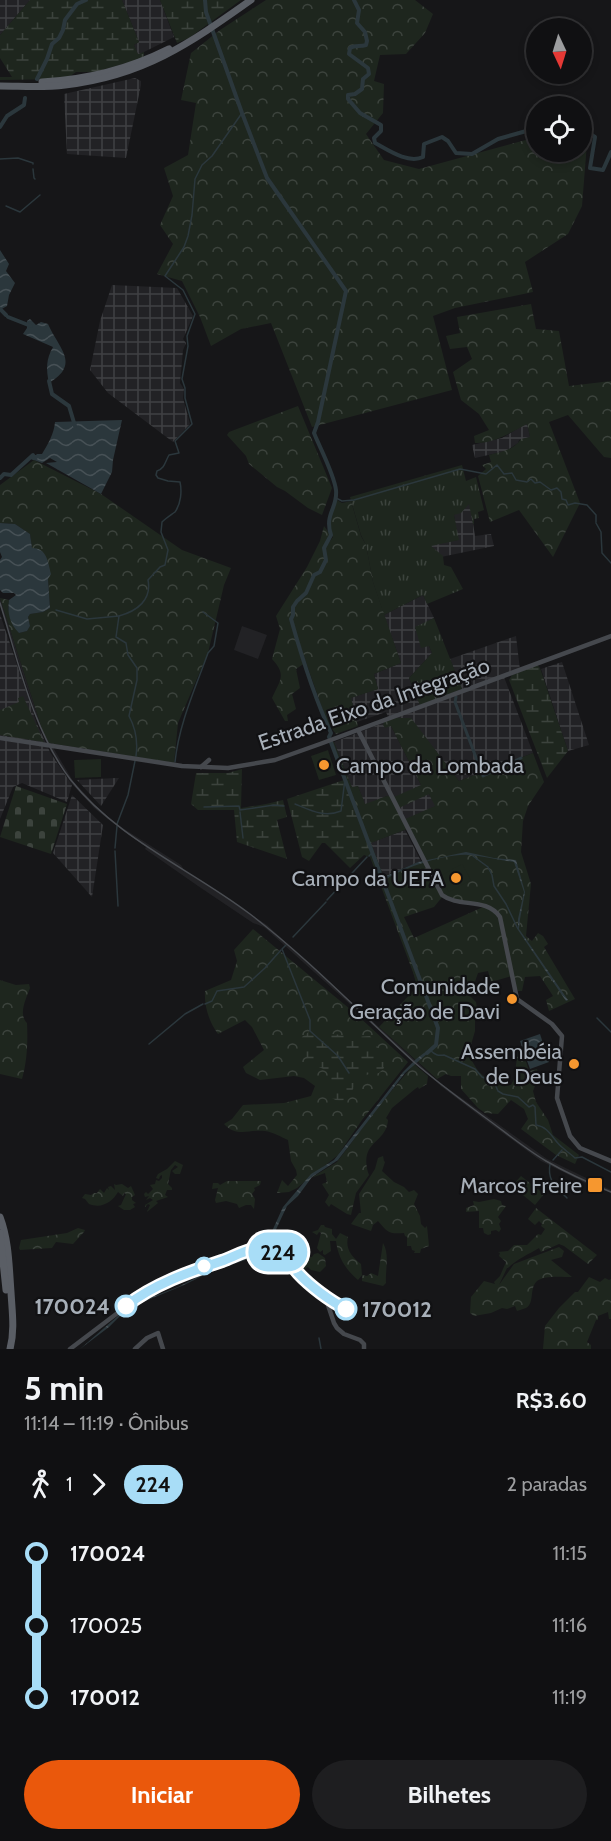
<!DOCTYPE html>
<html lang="pt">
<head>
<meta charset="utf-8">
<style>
	:root { --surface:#101012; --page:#1e1e20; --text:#f1f3f6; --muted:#9c9d9f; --line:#303032; --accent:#ea580c }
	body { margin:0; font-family:Cabin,sans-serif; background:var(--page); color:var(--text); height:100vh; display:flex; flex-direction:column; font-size:22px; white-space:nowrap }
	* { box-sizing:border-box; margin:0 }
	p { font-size:20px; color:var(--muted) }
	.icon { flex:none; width:33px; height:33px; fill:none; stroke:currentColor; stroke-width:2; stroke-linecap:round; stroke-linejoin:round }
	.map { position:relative; height:1349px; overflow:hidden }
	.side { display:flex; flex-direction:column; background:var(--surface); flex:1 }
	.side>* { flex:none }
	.badge { padding:0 12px; border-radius:20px; font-size:21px; line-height:39px }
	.needle { width:39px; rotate:176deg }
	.tools { position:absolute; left:526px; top:18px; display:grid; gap:12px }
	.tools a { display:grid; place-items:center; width:66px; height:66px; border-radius:50%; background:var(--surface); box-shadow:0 3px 9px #0003,0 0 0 2px var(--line); font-size:30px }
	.map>.badge { position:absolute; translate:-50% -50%; box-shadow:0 0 0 3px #fff }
	.legs { display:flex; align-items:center; gap:9px; height:66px; padding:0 24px; font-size:20px }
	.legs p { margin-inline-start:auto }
	.head { display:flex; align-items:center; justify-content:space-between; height:102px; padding:0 24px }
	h1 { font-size:33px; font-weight:800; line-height:45px }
	.button { display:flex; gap:12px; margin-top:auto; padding:12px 24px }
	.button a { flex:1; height:69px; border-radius:36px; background:var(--accent); color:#fff; font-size:24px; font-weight:800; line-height:69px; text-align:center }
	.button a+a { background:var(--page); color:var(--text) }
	ul { padding:0 24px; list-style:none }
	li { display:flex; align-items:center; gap:21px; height:72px; font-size:22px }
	li i { display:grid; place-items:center; width:9px; height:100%; margin:0 8px; background:currentColor }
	li i::after { content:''; width:15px; height:15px; margin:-8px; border:4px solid; border-radius:50%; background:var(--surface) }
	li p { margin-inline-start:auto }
	li:first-child i { background:linear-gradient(#0000 50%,currentColor 0) }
	li:last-child i { background:linear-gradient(currentColor 50%,#0000 0) }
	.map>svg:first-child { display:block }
</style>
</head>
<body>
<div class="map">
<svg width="611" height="1349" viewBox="0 0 611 1349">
	<defs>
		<pattern id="industrial-grid" width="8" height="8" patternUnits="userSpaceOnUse" patternTransform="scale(1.5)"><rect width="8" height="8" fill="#222225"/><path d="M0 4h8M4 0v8" fill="none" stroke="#3f4043"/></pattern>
		<pattern id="grass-tufts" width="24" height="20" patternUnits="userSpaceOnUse" patternTransform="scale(1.5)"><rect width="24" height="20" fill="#1e261e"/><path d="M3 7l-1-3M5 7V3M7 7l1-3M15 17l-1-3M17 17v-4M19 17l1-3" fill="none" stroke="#3c433d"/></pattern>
		<pattern id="forest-crowns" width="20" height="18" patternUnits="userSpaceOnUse" patternTransform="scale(1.5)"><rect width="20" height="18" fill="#1e261e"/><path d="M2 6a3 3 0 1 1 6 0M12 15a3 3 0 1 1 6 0" fill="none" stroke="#3c433d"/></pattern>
		<pattern id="wetland-marsh" width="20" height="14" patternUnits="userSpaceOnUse" patternTransform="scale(1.5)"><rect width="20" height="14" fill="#1e261e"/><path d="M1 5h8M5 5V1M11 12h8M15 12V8" fill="none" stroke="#3c433d"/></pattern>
		<pattern id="cemetery-stones" width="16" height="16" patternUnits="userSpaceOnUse" patternTransform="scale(1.5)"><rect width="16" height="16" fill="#1e261e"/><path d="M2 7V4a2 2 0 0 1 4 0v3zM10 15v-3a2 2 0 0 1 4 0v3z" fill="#3c433d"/></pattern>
		<pattern id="water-waves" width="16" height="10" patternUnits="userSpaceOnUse" patternTransform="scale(1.5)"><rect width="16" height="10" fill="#2b373c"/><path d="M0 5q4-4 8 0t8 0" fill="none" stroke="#475156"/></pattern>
	</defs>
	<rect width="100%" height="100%" fill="#161618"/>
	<!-- built -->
	<g fill="#222225">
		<path d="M0,598L42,729L73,781L99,809L118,825L181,865L184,870L267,925L439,1082L547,1159L611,1190V1193L587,1184L541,1161L485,1120L442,1087L264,927L253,923L198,886L145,849L146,847L113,823L94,808L71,783L50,750L42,733L0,605Z"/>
		<path d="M242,626L267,635L258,659L234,650Z"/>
	</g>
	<!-- industrial -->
	<g fill="url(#industrial-grid)">
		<path d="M0,0H30L0,35Z"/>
		<path d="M122,0H160L174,37L138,55L134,45L139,42Z"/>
		<path d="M135,78L141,81V85L126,158L67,154L64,94Z"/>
		<path d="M112,285L177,288L193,316L183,339L186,343L183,350L180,383L184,389L183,398L190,424L173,442L108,393L90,370L100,321Z"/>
		<path d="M527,423L530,437L519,440L518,443L506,451L475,458L472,445L502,438Z"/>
		<path d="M470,503L475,536L491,534L494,546L441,557L430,545L458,540L454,515Z"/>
		<path d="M423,595L434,618L415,628L429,646L432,653L409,678L421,707L463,692L450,659L516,636L520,670L504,677L533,753L459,781L411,719L388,717L386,712L357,722L350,698L378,689L374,674L401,663L384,615Z"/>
		<path d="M0,614L37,724L50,752L72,785L67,802L22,783L13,787L0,819Z"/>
		<path d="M562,662L589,745L568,751L541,669Z"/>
		<path d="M383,723L391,726L421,785L429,794L436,806L404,820L387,796L365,805L358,786L352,788L334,742Z"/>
		<path d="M119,778L101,806L77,780L116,778Z"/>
		<path d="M72,795L103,825L92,897L53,853Z"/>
		<path d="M405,830L421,861L387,875H383L370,843Z"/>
	</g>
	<!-- grass -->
	<g fill="url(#grass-tufts)">
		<path d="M462,465L466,481L476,477L484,510L478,512L479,518L474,519V524H473L469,504L461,513L454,515L459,540L431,546L443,556L444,565L451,567L463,589L427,604L423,595L384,615L373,582L366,545L361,535L350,497Z"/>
		<path d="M434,618L462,689L420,705L409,678L432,653L429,646L421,648L415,627Z"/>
	</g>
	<!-- forest -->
	<g fill="url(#forest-crowns)" fill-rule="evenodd">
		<path d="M266,0H415L433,14L425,33L406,54L380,55L374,81L384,84L383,113L366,134L384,160L419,169L537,137V152H582V139L587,143L582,206L568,234L525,262L533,292L455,308L433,316L452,390L312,427L271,323L241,329L211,346L200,317L182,281L157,274L173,244L160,225L173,196L164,168L188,155L196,103L181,100L191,53L220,30Z"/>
		<path d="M531,304L536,329L559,331L569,386L611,381V458L604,457L568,415L549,422L580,503L553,557L519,510L490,522L478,476L486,469L482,465L491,462L489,455C501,452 514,450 521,439L530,437L527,424C511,432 494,444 475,443L474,436L489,430L479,414L461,400L453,372L472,359L467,347L450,349L446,336L460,333L457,317Z"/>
		<path d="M298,406L332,488L322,515L308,508L285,491L277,487L249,464L246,456L227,435L229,432Z"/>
		<path d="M34,460L101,494L182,550L231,568L224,585L208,653L178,723L174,763L49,743L42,729L0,598L9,600L8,609L19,633L27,631L30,626L28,617L30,614L43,612L50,608L48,579L32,548L30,534L15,524L0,523V485Z"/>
		<path d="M337,500L342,503L351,501L361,536L366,545L373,582L401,663L374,674L378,689L351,698L358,726L336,734L327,722L294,628L305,663L296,669L300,688L292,694L296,709L287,715L288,721H285L272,698C280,680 287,675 272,659L280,629L276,616L307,567L320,541L324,526L330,534L323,547L326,553L325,548L333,537L328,520Z"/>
		<path d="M23,696L44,742L0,735V710L19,702L18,698Z"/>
		<path d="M396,718H411L459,781L533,753L544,782L528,806L523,821L521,852L531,884L526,936L532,941L538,933L543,936L548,944L544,947L575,999L549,1011L546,1000L553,996L540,976L525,977L522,991H518L512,976L491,982L488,971L478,973L470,996L476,1002L477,1009L475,1013V1031L468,1055C472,1060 475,1067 479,1072C486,1079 501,1087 511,1085L514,1079L518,1051L522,1049L529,1071L537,1069L540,1080L537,1081L533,1091L536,1102L548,1120L553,1135L579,1155L575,1164L556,1155L521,1129L528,1119L524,1109L511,1100L498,1114L485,1113L478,1108L461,1089V1076H451L446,1074L437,1079L379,1027L416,988V983L405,942L331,742H334L352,787L358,786L365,804L387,796L394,797L421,785L391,726L385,728L383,725L384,722ZM429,794L435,806L403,820L399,808ZM407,829L423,861L387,875H383L371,843ZM443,896L483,907L414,938L404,917L434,907Z"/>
		<path d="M253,929L356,1014L408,1062L362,1120L338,1155L297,1188L289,1192L277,1193L282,1180L288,1186L297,1175L296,1170L291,1161L288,1140C281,1137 273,1132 265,1131C250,1129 237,1138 224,1124L232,1119L243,1105L284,1103L311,1096L315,1086L304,1078L294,1076L260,1080L246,1073L243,1067L264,1050L252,1027L245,1020L218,1034C209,1022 204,1006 205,991L231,980L237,961L234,950Z"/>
		<path d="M0,980L16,985L29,984L30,988C26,999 18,1014 27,1023C28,1042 27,1062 22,1079L0,1074Z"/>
		<path d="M414,1064L428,1076L427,1084L419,1089L418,1087L415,1089L392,1108L386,1118L388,1120C386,1145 358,1140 369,1175L356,1193L351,1215L347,1214L331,1204L329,1207L325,1202L329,1195L322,1184L327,1182L325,1173L311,1178L337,1162L379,1106Z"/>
		<path d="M383,1156L384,1161L385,1162L382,1171L394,1182L404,1187L409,1192L414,1190L418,1194L414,1204L420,1216L421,1224L425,1228L427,1226L429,1246L421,1249L420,1253H414L415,1251L412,1250L411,1246H407V1237L405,1236L404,1233C389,1234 388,1233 378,1221L373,1225L371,1231L351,1224L359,1213H361L359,1194L375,1169L378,1158Z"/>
		<path d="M175,1161L183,1165L180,1174H175L172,1171L178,1167L175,1165L171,1170L168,1184L172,1188V1190H167L165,1195L168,1197L156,1201L158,1203L147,1212L150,1205L148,1204L145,1207V1205L153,1200L150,1198L146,1200L149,1196L145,1197L144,1194L146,1192L148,1194L153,1189L150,1185L155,1184L156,1180L159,1181L162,1178V1175L160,1176L159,1179L156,1178L158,1174L167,1169Z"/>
		<path d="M521,1176L544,1194L535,1205L512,1186Z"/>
		<path d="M227,1181H261L260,1185L254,1188L255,1190L252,1194L255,1199L254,1209L251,1205H246L239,1208L237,1204L226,1201L216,1203L215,1200L218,1188L212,1189L213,1183H218L220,1185Z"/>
		<path d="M114,1184L116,1185L122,1184L128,1188L131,1186L135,1195L132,1197V1200L136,1203L133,1204L135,1207L130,1210H124L118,1206L121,1205L126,1194L124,1193L123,1196L118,1192C112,1202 102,1209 89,1204L85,1199L82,1198L85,1194L91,1195L94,1193H97L100,1189L104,1193L107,1188L109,1190L108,1187L111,1186L115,1190Z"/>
		<path d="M494,1199L501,1201L502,1205L506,1206L498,1217L501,1221L499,1224L501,1229L499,1232L496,1230L491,1231V1234L488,1235L484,1233L483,1228H479V1211L466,1212V1208L474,1205L473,1201L479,1202Z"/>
		<path d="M536,1208L597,1255L588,1264L564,1246L559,1244L541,1252L539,1248C529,1254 517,1259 508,1268H507L499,1285L514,1264L559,1247L564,1251L562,1257L551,1260L572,1277C562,1277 545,1275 537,1281C529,1288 535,1303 526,1308C523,1309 520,1310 517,1311L515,1306L507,1309L502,1308L491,1313L474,1316L470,1313L471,1297L484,1281L495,1284L494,1282L500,1276L506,1262L499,1256L500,1253L498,1252L508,1251L514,1245H527L538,1234L541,1235L545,1229L541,1226L542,1224L539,1221L535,1225L528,1219Z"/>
		<path d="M321,1225H324L325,1227L332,1229V1234L336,1239L340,1233L348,1237C345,1249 352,1257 361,1264L362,1275L367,1276L371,1273L378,1276L383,1243C390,1255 385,1270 386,1283L383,1286L362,1281V1275L358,1280C345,1269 338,1257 336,1241H330L331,1251L325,1255L323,1254V1250L320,1252L317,1248L321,1233L319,1232L317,1235L312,1232L318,1230Z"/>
		<path d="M78,1228L85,1230L84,1232L73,1244L56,1242L52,1248L20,1250L19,1248L21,1240L67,1233Z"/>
		<path d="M294,1250L306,1251V1257H312L314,1254L318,1253L325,1258L326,1266L320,1272L311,1270L308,1267L306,1268L303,1272L290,1259L289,1252Z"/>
		<path d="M589,1277L600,1282L605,1278L609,1280L611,1279V1319H609L608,1312L598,1316V1320H596L587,1342L591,1345V1349H543L545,1326L559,1308L575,1292H578Z"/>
	</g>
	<!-- wetland -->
	<g fill="url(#wetland-marsh)">
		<path d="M30,0H122L139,42L134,45L138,54L144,52V56L140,59L95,72H76L66,79L0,80V77H12L0,58V35Z"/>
		<path d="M160,0H241L189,38L177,43Z"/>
		<path d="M537,665L540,668L568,751L547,778L509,680L512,675Z"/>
		<path d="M242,769L241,808L266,804L283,800L287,817L277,820L287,859L237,842L234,810H198L191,804L196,773H228Z"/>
		<path d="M344,780L408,952L417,983L370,857L364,855L350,868L325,843H322L309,861L302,857L287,799Z"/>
		<path d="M310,1031L356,1037L370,1036L385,1057L384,1068L379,1073L369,1074L357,1079L349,1099C328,1105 326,1092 332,1075L330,1072C310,1063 309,1064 300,1043L302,1037Z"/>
	</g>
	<!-- cemetery -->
	<path fill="url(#cemetery-stones)" d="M16,786L67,804L51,854L0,837Z"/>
	<!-- pitch -->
	<g fill="#1e261e">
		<path d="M328,750L336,775L319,780L311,756Z"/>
		<path d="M101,759V777L75,778L74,760Z"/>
		<path d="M462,864L471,880L449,892L440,876Z"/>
	</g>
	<!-- water -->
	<g fill="url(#water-waves)">
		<path d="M0,250L9,264L6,271L15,283L9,295L7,306L0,310Z"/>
		<path d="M30,319L36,325L41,322L48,324C59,349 81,364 49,383C46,369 46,359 53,347L23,334L27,328V321Z"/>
		<path d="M122,420L113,460L112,472L101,494L46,463L57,462L50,458L42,463L34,460L33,458L37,454H42C48,444 54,434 55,422Z"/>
		<path d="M0,523L15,524L30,534L32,548C47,548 48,562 51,574L48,579L50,608L43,612L30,614L28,617L30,626L27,631L19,633C10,624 7,613 9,600L16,595L14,593H3L0,590V560L2,557L0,552Z"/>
		<path d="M466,852L494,858L516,860L525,892L520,919L519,929L568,1000L566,1001L518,930V919L524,892L514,862C499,860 483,856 468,855C448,853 397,869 383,882L382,880L386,876L418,862Z"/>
		<path d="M540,1034L549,1062L530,1069L520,1041Z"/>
		<path d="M428,1050L429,1052L405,1073L338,1160L312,1177L298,1196L287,1206L265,1253L208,1273L184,1285L136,1305L122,1314L109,1327L80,1349L119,1315L136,1303L178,1287L213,1269L264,1252L268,1240L283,1207L311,1174L334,1160L403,1072L416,1059Z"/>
	</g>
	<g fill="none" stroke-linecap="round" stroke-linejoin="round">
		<!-- stream -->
		<g stroke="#2b373c" stroke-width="1.5">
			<path d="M0,159L18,158L33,163V164"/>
			<path d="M33,169L34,178L35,179"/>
			<path d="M6,206L20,212L40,195"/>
			<path d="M336,498L342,501L354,500L460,469L486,474L497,465L504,474L512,473L516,480L527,482L531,479L535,483L540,482L551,490L557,488L561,492L562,499L566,500L568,505L575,503L587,505L596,515V522"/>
			<path d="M596,523L601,532L602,553L611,563"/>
			<path d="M56,610L87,619L119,616"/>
			<path d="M136,756C138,742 136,729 129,716L137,680V668L128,655L126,643L116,637L119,616C137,611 152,600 148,580L160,567L165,565L168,550L161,532L162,522C166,518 171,515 175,512C181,504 182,491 180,482L168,481L158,478L156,475L157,471C165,468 165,462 169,455L179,453L175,441L192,424L185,398V388L182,379L188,346L187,336L195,314L183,290L165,276L184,247L188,236L192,215L195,179L202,165L212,156L242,113"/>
			<path d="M175,762C179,724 195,689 208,653L214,646L218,623L203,612"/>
			<path d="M295,804C310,810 324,818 341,811L345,779"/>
			<path d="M204,807L239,806L240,810L274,805L284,806"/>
			<path d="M240,812L243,838"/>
			<path d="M117,824L128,795L135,761"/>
			<path d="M115,848L117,826"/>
			<path d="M115,851L118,906"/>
			<path d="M369,856L372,853"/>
			<path d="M473,856L488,867L492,875L494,886L506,904L518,929"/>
			<path d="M327,900L367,857"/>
			<path d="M293,937L326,902"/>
			<path d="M286,945L282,949L310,1020V1031L338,1056L349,1073"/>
			<path d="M205,1004L212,1001L217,991L244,987L265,968L281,950"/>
			<path d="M597,1018L611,1032"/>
			<path d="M149,1044L185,1014L203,1004"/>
			<path d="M430,1050C435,1055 438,1056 444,1055L475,1069L482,1077L494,1082L498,1091L503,1094L518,1097L529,1107L533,1105L535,1107L536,1125C550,1127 553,1141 563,1148C567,1152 571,1154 575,1158L582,1157L611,1172"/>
			<path d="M553,1160L562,1150"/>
			<path d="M550,1164C547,1181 556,1186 567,1198"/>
			<path d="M319,1338L321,1349"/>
		</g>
		<!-- canal -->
		<path stroke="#2b373c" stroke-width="3" d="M456,697L455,702L483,776L521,758"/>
		<!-- river -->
		<g stroke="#2b373c" stroke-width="4">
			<path d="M205,0L206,12L242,113L267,178L346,291L318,422L314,433C320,448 334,474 336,490C338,508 324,514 331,535L324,548L326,560L320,572L314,575L306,593L297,601L293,607V615L291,619C302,658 314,697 331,733L329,737L438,1028L436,1045L427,1053"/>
			<path d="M354,0L359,10L357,23L365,32L367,41L366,45C360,47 355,45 350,48L349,54L368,68L369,74L363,79L362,89L355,94L348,95V99L360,113L381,125V131L374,138L375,143C388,150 408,164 423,157L424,144L442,137L448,141L456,153L472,154L498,139L537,128"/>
			<path d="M37,79L47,59L52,44L59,38L63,30L65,20L77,4L86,0"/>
			<path d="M0,127L7,116L24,105L25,98"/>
			<path d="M582,129L595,137L590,168L603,170L611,152"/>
			<path d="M0,309L6,315"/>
			<path d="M8,317L31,326"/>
			<path d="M49,381L52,394L69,406L75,426"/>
			<path d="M0,478L4,474L11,475L33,455V458L36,457"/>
		</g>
		<!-- secondary -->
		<g stroke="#45484d" stroke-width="4.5">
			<path d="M358,730L442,895C459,908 486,897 500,917L517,999L552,1024L562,1036L557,1098L570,1136L580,1148L611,1161"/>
			<path d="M0,738L40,744"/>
			<path d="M53,746L182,766L228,768L275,760L320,744L611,636"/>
			<path d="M201,767L209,760"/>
			<path d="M70,1349L140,1296L187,1272L246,1251L262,1248L276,1251L287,1259L300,1275L319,1291L327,1302L334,1323L337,1328L344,1334L360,1340L364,1344V1349"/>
			<path d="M135,1349L147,1338L158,1333L163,1349"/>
		</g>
		<!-- trunk -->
		<g stroke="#5a5e65" stroke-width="7">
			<path d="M42,82C86,80 129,69 169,49"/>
			<path d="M0,86C21,86 43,88 65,85C143,76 189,44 251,0"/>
			<path d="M0,1217C9,1241 9,1266 11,1292C12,1311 15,1330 10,1349"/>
			<path d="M0,1233L6,1290"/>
		</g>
		<!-- tram -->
		<path stroke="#4a4d52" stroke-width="1.5" d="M0,603C18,661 33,730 70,779C117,839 191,869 250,914C309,959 360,1013 415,1063C437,1082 460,1099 483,1116C504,1131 524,1148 546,1161C567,1173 589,1183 611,1192"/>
		<!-- secondary-bridge -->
		<path stroke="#45484d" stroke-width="4.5" d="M40,744L53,746"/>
	</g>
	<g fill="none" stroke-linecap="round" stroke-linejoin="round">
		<!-- line-1 casing -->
		<g stroke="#fff" stroke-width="14">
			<path id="line-1" d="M126,1306C154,1284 189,1272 222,1261C239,1255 256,1243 275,1251C286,1255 291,1265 298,1273C310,1286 330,1301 346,1309"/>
		</g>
		<!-- line-1 -->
		<use href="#line-1" stroke="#a8ddf7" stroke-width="9"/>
	</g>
	<!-- markers -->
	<g fill="#f6972f" stroke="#111113" stroke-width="2">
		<circle cx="324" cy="765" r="6"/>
		<circle cx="456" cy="878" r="6"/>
		<circle cx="512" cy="999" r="6"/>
		<circle cx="574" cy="1064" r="6"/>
		<rect x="587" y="1177" width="16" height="16" rx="3"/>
	</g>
	<g fill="#fff" stroke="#a8ddf7" stroke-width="3">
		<circle cx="204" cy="1266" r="8"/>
		<circle cx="126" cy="1306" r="10"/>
		<circle cx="346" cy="1309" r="10"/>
	</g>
	<g text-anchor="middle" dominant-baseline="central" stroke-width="4.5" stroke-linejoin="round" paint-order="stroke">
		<!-- street labels -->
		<g font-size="22" fill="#a7afb8" stroke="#111113">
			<text transform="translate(374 704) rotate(-19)">Estrada Eixo da Integração</text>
		</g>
		<!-- poi labels -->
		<g font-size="22" fill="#a7afb8" stroke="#111113" text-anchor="end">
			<text x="336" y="765" text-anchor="start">Campo da Lombada</text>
			<text x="444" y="878">Campo da UEFA</text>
			<text x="500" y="986">Comunidade<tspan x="500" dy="25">Geração de Davi</tspan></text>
			<text x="562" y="1051">Assembéia<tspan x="562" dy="25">de Deus</tspan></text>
			<text x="582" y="1185">Marcos Freire</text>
		</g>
		<!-- stop labels -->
		<g font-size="22" font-weight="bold" fill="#a7afb8" stroke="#111113" text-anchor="end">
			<text x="110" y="1306">170024</text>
			<text x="362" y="1309" text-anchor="start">170012</text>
		</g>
	</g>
</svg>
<div class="tools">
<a><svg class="needle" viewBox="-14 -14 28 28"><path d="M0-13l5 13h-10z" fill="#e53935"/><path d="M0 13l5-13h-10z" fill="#9c9d9f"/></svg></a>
<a><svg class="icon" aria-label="locate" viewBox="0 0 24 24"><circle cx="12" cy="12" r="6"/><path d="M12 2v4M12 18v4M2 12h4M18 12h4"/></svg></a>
</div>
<b class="badge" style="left:278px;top:1252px;background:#a8ddf7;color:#111">224</b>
</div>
<section class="side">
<div class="head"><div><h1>5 min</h1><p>11:14 – 11:19 · Ônibus</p></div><b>R$3.60</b></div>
<div class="legs"><svg class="icon" aria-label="walk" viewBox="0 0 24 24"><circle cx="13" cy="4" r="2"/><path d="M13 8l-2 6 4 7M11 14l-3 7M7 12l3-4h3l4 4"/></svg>1<svg class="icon" aria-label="forward" viewBox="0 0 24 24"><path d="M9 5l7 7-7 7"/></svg><b class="badge" style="background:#a8ddf7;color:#111">224</b><p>2 paradas</p></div>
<ul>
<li><i style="color:#a8ddf7"></i><b>170024</b><p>11:15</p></li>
<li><i style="color:#a8ddf7"></i><span>170025</span><p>11:16</p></li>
<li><i style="color:#a8ddf7"></i><b>170012</b><p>11:19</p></li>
</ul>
<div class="button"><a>Iniciar</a><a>Bilhetes</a></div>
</section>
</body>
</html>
